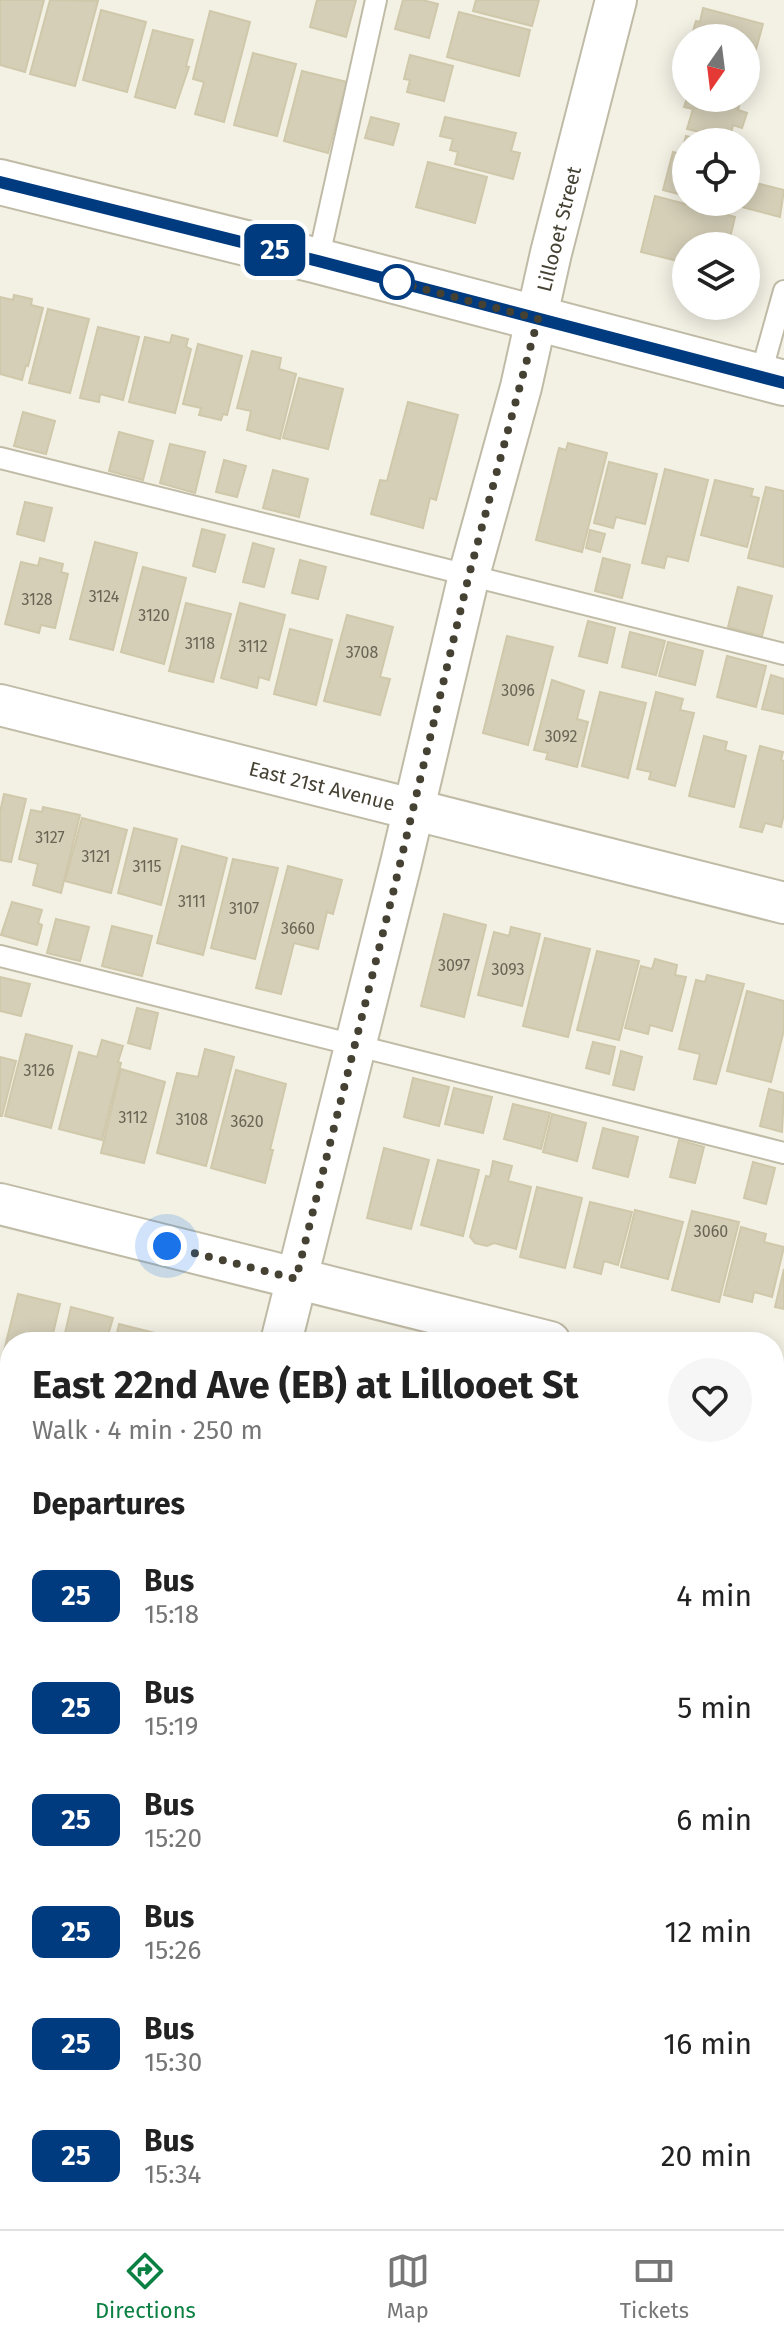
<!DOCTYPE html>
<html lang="en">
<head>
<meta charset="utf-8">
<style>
	:root { --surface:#fff; --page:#f6f6f6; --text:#222; --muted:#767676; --line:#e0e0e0; --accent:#0b8043 }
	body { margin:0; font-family:"Fira Sans",sans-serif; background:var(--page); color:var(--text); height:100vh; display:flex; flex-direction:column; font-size:30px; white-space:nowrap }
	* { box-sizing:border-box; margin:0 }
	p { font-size:26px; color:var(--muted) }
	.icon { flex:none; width:44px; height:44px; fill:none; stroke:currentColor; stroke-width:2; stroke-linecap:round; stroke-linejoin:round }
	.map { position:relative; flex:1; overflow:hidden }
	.sheet { position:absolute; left:0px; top:1332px; width:784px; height:898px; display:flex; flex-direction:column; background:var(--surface); border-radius:32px 32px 0 0; box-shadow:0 4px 20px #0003 }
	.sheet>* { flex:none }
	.badge { padding:0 16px; border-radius:12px; font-size:28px; line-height:52px }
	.needle { width:52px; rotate:194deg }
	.controls { position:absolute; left:672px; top:24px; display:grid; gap:16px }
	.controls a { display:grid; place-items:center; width:88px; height:88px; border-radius:50%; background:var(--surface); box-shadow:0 4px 20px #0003; font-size:40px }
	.you { position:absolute; width:40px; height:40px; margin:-20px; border:6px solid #fff; border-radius:50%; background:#1a73e8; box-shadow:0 0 0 12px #1a73e833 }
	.map>.badge { position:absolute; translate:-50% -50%; box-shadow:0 0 0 4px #fff }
	h2 { padding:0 32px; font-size:30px; line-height:72px }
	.round { display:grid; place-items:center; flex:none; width:84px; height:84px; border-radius:42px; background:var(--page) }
	.overview { display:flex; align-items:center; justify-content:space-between; height:136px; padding:0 32px }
	h1 { font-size:38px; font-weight:700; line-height:60px }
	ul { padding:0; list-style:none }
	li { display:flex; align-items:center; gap:24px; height:112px; padding:0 32px }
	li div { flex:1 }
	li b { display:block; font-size:30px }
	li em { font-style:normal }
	li .badge { min-width:88px; font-weight:700; text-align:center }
	.tabs { display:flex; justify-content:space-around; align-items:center; height:112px; border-top:2px solid var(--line); background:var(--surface); font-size:22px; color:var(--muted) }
	.tabs a { display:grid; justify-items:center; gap:4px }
	.tabs .selected { color:var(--accent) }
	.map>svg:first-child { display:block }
</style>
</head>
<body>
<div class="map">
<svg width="784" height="2229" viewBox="0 0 784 2229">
	<rect width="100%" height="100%" fill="#f3f1e4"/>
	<!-- building -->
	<g fill="#d5cfb8" stroke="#d0c8ab" stroke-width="2">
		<path d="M0,0H44L25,72L0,65Z"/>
		<path d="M50,0L98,1L75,86L30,74Z"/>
		<path d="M317,0H356L346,37L310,27Z"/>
		<path d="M403,0H422L438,4L429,38L395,29Z"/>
		<path d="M476,0H539L532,26L473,11Z"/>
		<path d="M703,8L763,24L748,78H746V38H691L696,21L700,22Z"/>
		<path d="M101,10L146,22L127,92L83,80Z"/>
		<path d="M210,11L250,22L224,122L195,114L204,82L193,79Z"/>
		<path d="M459,12L530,30L519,76L447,57Z"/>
		<path d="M153,30L193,40L186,66L189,67L175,108L135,97Z"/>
		<path d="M253,53L296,64L277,136L234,125Z"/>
		<path d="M410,55L453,66L444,101L407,92L410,80L404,79Z"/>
		<path d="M302,71L347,82L328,153L284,141Z"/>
		<path d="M687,98H741L738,110L747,113L742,128L733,125L730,139L687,129L693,109L684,107Z"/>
		<path d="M371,117L399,124L393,145L365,138Z"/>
		<path d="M445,117L516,133L511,151L520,153L513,179L455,164L458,152L450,150L453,139L440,136Z"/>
		<path d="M686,136L710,142H686V196L663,190L673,152L681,154Z"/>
		<path d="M428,162L487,177L475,223L416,207Z"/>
		<path d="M748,181L784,190L780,217L742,207L743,202H746Z"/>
		<path d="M655,196L735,217L728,246H686L682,262L641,252Z"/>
		<path d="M14,295L32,299L31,305L43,308L28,366L26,365L22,380L0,374V297L13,300Z"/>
		<path d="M48,309L89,319L70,393L29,383Z"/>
		<path d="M98,327L139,337L123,400L100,394L99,402L80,398Z"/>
		<path d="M172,335L188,339L186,347L191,349L175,413L129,402L145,337L170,343Z"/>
		<path d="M198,344L242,356L227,415L223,414L221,420L199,415L201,408L183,404Z"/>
		<path d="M252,351L281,358L279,369L296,374L280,439L247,430L251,411L237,408Z"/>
		<path d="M299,378L343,389L328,449L283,438Z"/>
		<path d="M408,402L458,415L436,500L430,498L423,528L371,514L380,480L387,481Z"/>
		<path d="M23,412L55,421L46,454L14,446Z"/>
		<path d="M119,432L153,441L143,480L109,471Z"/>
		<path d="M568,443L607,453L582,552L536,540L559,448L566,450Z"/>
		<path d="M170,444L205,452L195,493L160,483Z"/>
		<path d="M224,460L246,466L237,497L216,492Z"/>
		<path d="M609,462L657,474L645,524L616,517L613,528L594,523Z"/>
		<path d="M665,469L708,480L688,561L667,556L664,568L642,563Z"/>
		<path d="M273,470L308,479L299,517L263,508Z"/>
		<path d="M715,480L753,489L751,496L759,498L747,547L701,535Z"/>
		<path d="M766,487L784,491V567L748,558Z"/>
		<path d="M25,502L52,508L44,541L17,534Z"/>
		<path d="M202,529L225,535L215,572L193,566Z"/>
		<path d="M590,530L605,534L600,552L586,548Z"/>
		<path d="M95,542L137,553L113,650L70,639Z"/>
		<path d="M253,543L274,549L264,587L243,582Z"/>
		<path d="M40,558L63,564L61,572L68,574L55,628L41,625L39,633L5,624L21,562L38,566Z"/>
		<path d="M603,558L630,565L622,598L595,591Z"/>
		<path d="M300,560L326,567L318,599L292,593Z"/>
		<path d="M143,567L186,578L164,664L121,652Z"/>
		<path d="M738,587L772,596L762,636L728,627Z"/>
		<path d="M186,603L231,614L213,682L169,671Z"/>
		<path d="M240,603L285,615L269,680L259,677L257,688L221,678Z"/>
		<path d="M347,615L393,627L380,677L390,679L380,715L324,701Z"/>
		<path d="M588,621L615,628L607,663L579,656Z"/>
		<path d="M290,629L332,640L316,705L274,694Z"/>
		<path d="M630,632L665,641L656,675L622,667Z"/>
		<path d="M507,636L553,647L528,745L483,733Z"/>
		<path d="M668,642L703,651L695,685L659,676Z"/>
		<path d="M727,656L766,666L756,707L717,697Z"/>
		<path d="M771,675L784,679V714L762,709Z"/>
		<path d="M552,680L584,691L577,719L588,722L577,767L546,759L548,753L534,750Z"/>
		<path d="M600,692L646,703L628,778L582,766Z"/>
		<path d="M656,692L683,699L680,710L694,713L675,786L649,779L651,772L637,769Z"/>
		<path d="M704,736L727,742L725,750L746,756L734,807L689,796Z"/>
		<path d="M760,746L783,752L781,760L784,761V814L781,827L765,823L762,832L740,827Z"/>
		<path d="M4,794L26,799L11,862L0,860V812Z"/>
		<path d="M43,807L80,815L61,893L33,885L38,864L19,859L31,810L42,812Z"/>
		<path d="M82,818L127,830L111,893L65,881Z"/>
		<path d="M134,828L177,839L161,905L118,893Z"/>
		<path d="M182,846L227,858L203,955L157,943Z"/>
		<path d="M233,859L278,868L255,959L211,948Z"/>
		<path d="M288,866L342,880L333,914L327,912L318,949L294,943L281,994L256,988Z"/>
		<path d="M12,902L42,910L38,923L42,925L37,945L1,935Z"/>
		<path d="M444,914L486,925L464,1017L421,1006Z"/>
		<path d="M56,919L89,927L80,961L47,953Z"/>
		<path d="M112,926L152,936L142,976L102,966Z"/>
		<path d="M511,927L540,934L522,1006L478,995L494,932L509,936Z"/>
		<path d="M545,938L590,949L568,1037L523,1026Z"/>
		<path d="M597,951L639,961L619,1040L577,1030Z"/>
		<path d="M655,959L677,965L675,975L686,977L672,1031L650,1025L648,1034L625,1028L641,966L652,969Z"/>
		<path d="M707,975L744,984L716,1084L694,1079L700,1054L679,1049L696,980L705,982Z"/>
		<path d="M0,977L30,984L21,1016L0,1011Z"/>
		<path d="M747,991L784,1001V1030L771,1082L727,1071Z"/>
		<path d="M137,1008L158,1013L150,1049L128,1043Z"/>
		<path d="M26,1034L72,1046L51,1128L5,1116Z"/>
		<path d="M102,1040L123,1046L118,1062L121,1063L102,1140L59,1129L79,1052L97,1057Z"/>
		<path d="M593,1042L615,1047L609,1074L586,1068Z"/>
		<path d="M205,1049L234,1057L206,1166L157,1153L177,1073L198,1077Z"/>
		<path d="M621,1051L642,1057L634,1090L613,1085Z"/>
		<path d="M0,1057L16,1061L2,1116H0Z"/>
		<path d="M121,1069L165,1082L144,1163L101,1153Z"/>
		<path d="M236,1070L286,1084L270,1150H273L265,1183L211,1168Z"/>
		<path d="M413,1078L449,1087L439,1126L404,1117Z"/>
		<path d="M454,1088L492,1097L483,1133L445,1124Z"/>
		<path d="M769,1089L784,1093L782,1132L760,1126Z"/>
		<path d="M513,1104L550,1113L541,1149L504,1139Z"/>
		<path d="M552,1114L586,1123L577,1161L543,1152Z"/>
		<path d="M603,1128L638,1137L628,1177L593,1168Z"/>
		<path d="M679,1140L704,1147L695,1183L670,1177Z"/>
		<path d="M384,1148L429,1160L411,1229L367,1218Z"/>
		<path d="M438,1160L479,1170L463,1236L421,1225Z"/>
		<path d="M493,1161L512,1166L508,1181L531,1187L516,1249L494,1243L487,1246L475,1243L470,1237L486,1176L490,1177Z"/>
		<path d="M753,1162L775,1168L766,1204L744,1198Z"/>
		<path d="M537,1187L582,1198L565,1268L520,1257Z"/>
		<path d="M590,1202L632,1212L618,1265L604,1261L601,1274L574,1267Z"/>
		<path d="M635,1210L683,1222L668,1279L621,1267Z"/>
		<path d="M692,1211L739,1222L719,1302L672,1290Z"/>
		<path d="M741,1227L766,1234L764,1242L784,1247L772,1297L754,1292L752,1302L724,1295Z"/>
		<path d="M784,1269V1309L775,1307Z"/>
		<path d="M18,1294L60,1304L51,1342H10V1361L2,1359Z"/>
		<path d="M71,1307L113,1318L106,1342H63Z"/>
		<path d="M119,1324L163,1335L161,1342H115Z"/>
		<path d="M0,1396L10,1398V1436L0,1433Z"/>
		<path d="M0,1475L10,1477L9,1513L0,1510Z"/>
		<path d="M783,1491H784V1577H781L784,1566L774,1564V1528Z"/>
		<path d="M2,1561L10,1563V1615L0,1612Z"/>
		<path d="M776,1738L784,1740V1812L774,1809V1748Z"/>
		<path d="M0,1795L10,1798V1878L0,1876Z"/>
		<path d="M6,1962L10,1963V2001L0,1998V1984Z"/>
		<path d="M774,1971L784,1974V2044L774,2042Z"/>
		<path d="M0,2039L10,2041V2101L0,2099Z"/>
		<path d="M774,2081L784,2084V2099L778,2121L774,2120Z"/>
		<path d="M774,2161L784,2163V2202L774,2199Z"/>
		<path d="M516,2220H588L585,2229H535L515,2224Z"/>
		<path d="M594,2220H644L642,2229H592Z"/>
		<path d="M652,2220H696L693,2229H650Z"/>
	</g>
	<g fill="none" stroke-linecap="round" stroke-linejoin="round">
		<!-- service casing -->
		<g stroke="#bfbba6" stroke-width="24">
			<g id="service">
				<path d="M318,261L376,0"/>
				<path d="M760,377L784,291"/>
				<path d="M0,458L784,654"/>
				<path d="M0,956L784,1153"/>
				<path d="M0,1452L10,1454"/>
				<path d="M774,1646L784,1648"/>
				<path d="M0,1947L10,1950"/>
				<path d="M774,2143L784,2145"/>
			</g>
		</g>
		<!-- minor casing -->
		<g stroke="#bfbba6" stroke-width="44">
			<g id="minor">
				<path d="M0,705L784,903"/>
				<path d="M0,1204L550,1342"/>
				<path d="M281,1342L401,863L469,575L521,387L551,253L616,0"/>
				<path d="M774,1398L784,1401"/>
				<path d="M0,1703L10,1705"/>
				<path d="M774,1895L784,1898"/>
				<path d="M0,2199L10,2202"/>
				<path d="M84,2220L120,2229"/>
			</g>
		</g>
		<!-- tertiary casing -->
		<g stroke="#bfbba6" stroke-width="48">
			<path id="tertiary" d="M0,182L318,261L784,383"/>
		</g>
		<!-- service -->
		<use href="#service" stroke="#fff" stroke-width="20"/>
		<!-- minor -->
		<use href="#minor" stroke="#fff" stroke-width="40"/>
		<!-- tertiary -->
		<use href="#tertiary" stroke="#fff" stroke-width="44"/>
	</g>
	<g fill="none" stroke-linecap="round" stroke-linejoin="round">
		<!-- line casing -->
		<g stroke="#fff" stroke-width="18">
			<path id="line" d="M0,182L318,261L784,383"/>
		</g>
		<!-- line -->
		<use href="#line" stroke="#003b80" stroke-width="12"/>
		<!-- walk -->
		<path stroke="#454133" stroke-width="8" stroke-dasharray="0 14.4" d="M167,1246L296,1279L393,893L469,575L538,319L397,282"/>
	</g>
	<!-- markers -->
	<circle fill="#fff" stroke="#003b80" stroke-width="4" cx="397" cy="282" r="16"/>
	<g text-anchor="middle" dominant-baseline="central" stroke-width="7" stroke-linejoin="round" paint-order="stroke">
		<!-- number labels -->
		<g font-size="16" fill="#696454">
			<text x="104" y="596">3124</text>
			<text x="37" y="599">3128</text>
			<text x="154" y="615">3120</text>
			<text x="200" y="643">3118</text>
			<text x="253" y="646">3112</text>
			<text x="362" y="652">3708</text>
			<text x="518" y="690">3096</text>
			<text x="561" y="736">3092</text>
			<text x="50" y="837">3127</text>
			<text x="96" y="856">3121</text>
			<text x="147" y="866">3115</text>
			<text x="192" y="901">3111</text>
			<text x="244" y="908">3107</text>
			<text x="298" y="928">3660</text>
			<text x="454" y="965">3097</text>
			<text x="508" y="969">3093</text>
			<text x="39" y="1070">3126</text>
			<text x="133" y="1117">3112</text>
			<text x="192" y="1119">3108</text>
			<text x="247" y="1121">3620</text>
			<text x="711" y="1231">3060</text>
		</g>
		<!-- street labels -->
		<g font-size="20" fill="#454133" stroke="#fff">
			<text transform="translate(559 229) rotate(-76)">Lillooet Street</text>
			<text transform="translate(322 786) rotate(14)">East 21st Avenue</text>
		</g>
	</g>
</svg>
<div class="controls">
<a><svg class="needle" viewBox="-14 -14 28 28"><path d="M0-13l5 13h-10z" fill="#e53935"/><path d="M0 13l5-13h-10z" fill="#767676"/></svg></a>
<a><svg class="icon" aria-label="locate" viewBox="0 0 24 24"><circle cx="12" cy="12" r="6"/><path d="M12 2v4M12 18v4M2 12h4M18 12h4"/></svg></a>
<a><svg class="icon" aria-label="layers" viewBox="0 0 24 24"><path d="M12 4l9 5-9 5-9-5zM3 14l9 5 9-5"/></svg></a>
</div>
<div class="you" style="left:167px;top:1246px"></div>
<b class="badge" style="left:275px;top:250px;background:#003b80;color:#fff">25</b>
<section class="sheet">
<div class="overview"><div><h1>East 22nd Ave (EB) at Lillooet St</h1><p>Walk · 4 min · 250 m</p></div><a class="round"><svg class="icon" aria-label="heart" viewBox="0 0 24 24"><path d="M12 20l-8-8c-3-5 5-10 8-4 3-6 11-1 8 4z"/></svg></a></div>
<h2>Departures</h2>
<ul>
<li><span class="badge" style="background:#003b80;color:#fff">25</span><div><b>Bus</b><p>15:18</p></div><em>4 min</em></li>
<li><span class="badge" style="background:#003b80;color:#fff">25</span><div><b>Bus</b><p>15:19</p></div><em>5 min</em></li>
<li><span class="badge" style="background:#003b80;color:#fff">25</span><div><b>Bus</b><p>15:20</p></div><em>6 min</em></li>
<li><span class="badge" style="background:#003b80;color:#fff">25</span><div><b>Bus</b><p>15:26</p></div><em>12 min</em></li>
<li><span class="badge" style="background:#003b80;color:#fff">25</span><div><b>Bus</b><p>15:30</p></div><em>16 min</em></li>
<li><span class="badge" style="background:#003b80;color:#fff">25</span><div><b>Bus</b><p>15:34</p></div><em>20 min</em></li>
</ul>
</section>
</div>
<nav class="tabs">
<a class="selected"><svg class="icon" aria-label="directions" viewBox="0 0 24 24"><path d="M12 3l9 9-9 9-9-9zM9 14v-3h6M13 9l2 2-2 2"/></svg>Directions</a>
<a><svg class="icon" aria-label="map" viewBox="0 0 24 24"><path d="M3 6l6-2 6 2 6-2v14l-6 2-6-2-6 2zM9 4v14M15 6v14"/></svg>Map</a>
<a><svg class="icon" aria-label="tickets" viewBox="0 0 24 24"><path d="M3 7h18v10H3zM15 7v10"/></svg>Tickets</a>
</nav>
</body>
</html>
